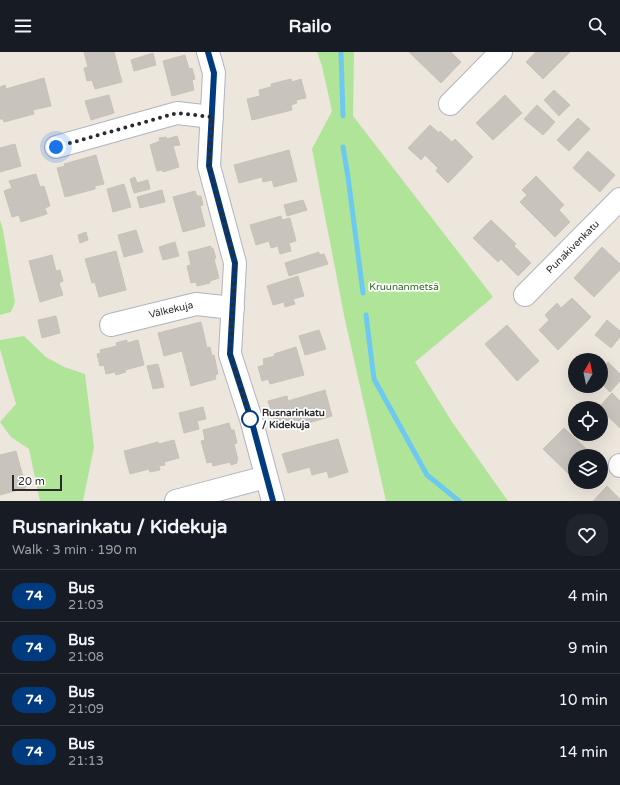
<!DOCTYPE html>
<html lang="en">
<head>
<meta charset="utf-8">
<style>
	:root { --surface:#171b24; --page:#20242c; --text:#f1f3f6; --muted:#9ea1a6; --line:#363941 }
	body { margin:0; font-family:"Varela Round",sans-serif; background:var(--page); color:var(--text); height:100vh; display:flex; flex-direction:column; font-size:15px; white-space:nowrap }
	* { box-sizing:border-box; margin:0 }
	p { font-size:13px; color:var(--muted) }
	.icon { flex:none; width:22px; height:22px; fill:none; stroke:currentColor; stroke-width:2; stroke-linecap:round; stroke-linejoin:round }
	.map { position:relative; height:449px; overflow:hidden }
	.drawer { display:flex; flex-direction:column; background:var(--surface); flex:1 }
	.drawer>* { flex:none }
	.badge { padding:0 8px; border-radius:13px; font-size:14px; line-height:26px }
	.needle { width:26px; rotate:9deg }
	.controls { position:absolute; left:568px; top:301px; display:grid; gap:8px }
	.controls a { display:grid; place-items:center; width:40px; height:40px; border-radius:50%; background:var(--surface); box-shadow:0 4px 16px #0002; font-size:20px }
	.scale { position:absolute; left:12px; bottom:10px; width:50px; box-sizing:border-box; padding-left:4px; border:2px solid #2b2b2b; border-top:0; font-size:11px; line-height:14px; white-space:nowrap; color:#2b2b2b; -webkit-text-stroke:3px #fff; paint-order:stroke }
	.you { position:absolute; width:20px; height:20px; margin:-10px; border:3px solid #fff; border-radius:50%; background:#1a73e8; box-shadow:0 0 0 6px #1a73e833 }
	.map>.badge { position:absolute; translate:-50% -50%; box-shadow:0 0 0 2px #fff }
	.round { display:grid; place-items:center; flex:none; width:42px; height:42px; border-radius:16px; background:var(--page) }
	.head { display:flex; align-items:center; justify-content:space-between; height:68px; padding:0 12px }
	h1 { font-size:19px; font-weight:700; line-height:30px }
	ul { padding:0; list-style:none }
	li { display:flex; align-items:center; gap:12px; height:52px; padding:0 12px; border-top:1px solid var(--line) }
	li div { flex:1 }
	li b { display:block; font-size:15px }
	li em { font-style:normal }
	li .badge { min-width:44px; font-weight:700; text-align:center }
	header { display:flex; justify-content:space-between; align-items:center; height:52px; padding:0 12px; background:var(--surface); font-size:18px; font-weight:700 }
	.map>svg:first-child { display:block }
</style>
</head>
<body>
<header><svg class="icon" aria-label="menu" viewBox="0 0 24 24"><path d="M4 6h16M4 12h16M4 18h16"/></svg>Railo<svg class="icon" aria-label="search" viewBox="0 0 24 24"><circle cx="10" cy="10" r="6"/><path d="M15 15l6 6"/></svg></header>
<div class="map">
<svg width="620" height="449" viewBox="0 0 620 449">
	<rect width="100%" height="100%" fill="#ede6dd"/>
	<!-- green -->
	<g fill="#b0e498">
		<path d="M317,0H354L353,64L493,245L415,310L452,370L508,449H386L345,268L312,97L332,59L322,14Z"/>
		<path d="M0,168L3,178L15,250L11,260L0,263Z"/>
		<path d="M24,284L46,305L64,315L85,322L94,395L83,449H40L29,397L11,385L0,370L16,352L0,297V288Z"/>
	</g>
	<g fill="none" stroke-linecap="round" stroke-linejoin="round">
		<!-- stream -->
		<g stroke="#6ec9f0" stroke-width="5">
			<path d="M341,0L343,64"/>
			<path d="M343,95L348,125L363,241"/>
			<path d="M366,263L374,327L427,423L459,449"/>
		</g>
	</g>
	<!-- building -->
	<g fill="#c8c3bc" stroke="#c8c3b6">
		<path d="M84,0H114L122,30L95,37L92,28L87,29L84,16L88,15Z"/>
		<path d="M409,0H451L461,10L441,31Z"/>
		<path d="M536,0H570L543,27L526,10Z"/>
		<path d="M153,1L156,13L134,19L131,8Z"/>
		<path d="M185,3L189,17L192,16L195,27L192,28L194,38L172,44L163,9Z"/>
		<path d="M44,26L51,54L33,58L34,62L4,70L3,67H0V35L5,33L6,37Z"/>
		<path d="M291,27L292,30L301,27L306,46L296,48L297,51L291,53L292,58L252,68L247,47L260,44L259,38L271,35V32Z"/>
		<path d="M554,38L570,53L559,64L544,48Z"/>
		<path d="M109,43L114,61L91,68L85,49Z"/>
		<path d="M505,43L522,61L493,88L476,71Z"/>
		<path d="M537,53L555,70L543,83L524,67Z"/>
		<path d="M578,66L590,77L569,99L557,88Z"/>
		<path d="M430,73L439,81L440,79L452,90L455,87L473,105L448,131L436,119L438,116L425,103L421,108L408,96Z"/>
		<path d="M177,84L180,93L173,94L179,115L163,120L162,118L157,119L150,93L160,89L159,86L166,85L167,87Z"/>
		<path d="M15,92L21,114L0,120V96Z"/>
		<path d="M289,98L297,129L274,135L272,128L263,130L262,125L239,131L234,113Z"/>
		<path d="M588,99L615,123L600,140L573,116Z"/>
		<path d="M96,103L104,132L95,134V137L65,145L57,116L65,114L64,112Z"/>
		<path d="M36,122L40,135L44,134L50,154L45,156L47,162L21,170L19,163L12,165L4,139L12,136L9,129Z"/>
		<path d="M536,124L564,153L559,158L570,170L555,185L520,150L527,143L522,138Z"/>
		<path d="M135,125L137,131L148,128L150,137L134,141L130,127Z"/>
		<path d="M124,132L131,155L113,160L107,137Z"/>
		<path d="M162,138L165,150L140,156L137,145Z"/>
		<path d="M195,139L197,144H201L203,153L200,154L205,174L183,180L173,145Z"/>
		<path d="M303,148L307,158L287,164L284,153Z"/>
		<path d="M281,164L282,168L290,166L296,189L289,191L291,199L280,202L278,194L271,196L269,189L256,193L250,173Z"/>
		<path d="M491,168L516,192L514,194L531,211L518,224L501,207L498,210L473,186Z"/>
		<path d="M136,178L143,200L124,205L118,183Z"/>
		<path d="M86,180L88,188L80,191L78,183Z"/>
		<path d="M175,190L179,204L163,208L159,195Z"/>
		<path d="M211,194V197L213,196L216,206L214,207L219,226L210,229V231L197,234L196,230L191,231L187,214L191,213L188,200Z"/>
		<path d="M602,195L620,212V218L594,245L574,226Z"/>
		<path d="M116,199L126,238L99,245L95,230L92,231L85,207Z"/>
		<path d="M319,200V203L324,202L328,212L289,224L285,211Z"/>
		<path d="M52,203L56,219L60,218L63,229L59,231L63,243L40,250L29,209Z"/>
		<path d="M298,224L304,244L293,247L295,252L285,255L284,250L273,253L267,234Z"/>
		<path d="M572,246L591,265L558,298L539,278L549,268L545,263L557,251L561,256Z"/>
		<path d="M56,264L60,281L42,286L38,268Z"/>
		<path d="M607,268L620,279V285L611,296L595,283Z"/>
		<path d="M201,270L207,296L210,295L212,304L214,303L218,322L215,323L216,327L191,334L182,299L164,304L158,281Z"/>
		<path d="M507,273L539,309L517,329L485,292Z"/>
		<path d="M319,278L326,297L305,303L299,284Z"/>
		<path d="M127,288V291L138,288L144,313L125,318L126,320L116,323L115,320L106,322L104,313L100,314L97,302L101,301L100,298L117,294L116,291Z"/>
		<path d="M296,295L304,323L270,332L268,327L262,329L258,315L264,313L263,307L275,304L274,302Z"/>
		<path d="M608,310L620,322V329L610,340L601,331V317Z"/>
		<path d="M158,312L164,335L153,337L147,314Z"/>
		<path d="M325,338L332,364L298,374L296,368L276,374L268,349L287,344L288,349Z"/>
		<path d="M612,341L620,349V376L601,358V356L599,355Z"/>
		<path d="M203,355L206,367L197,369L199,377L184,381L179,361Z"/>
		<path d="M229,371L231,378H234L237,391L234,392L238,408H237V411L231,413L230,410L213,414L212,410L207,411L201,389L205,388L203,378Z"/>
		<path d="M564,376L594,404H575V428L543,397Z"/>
		<path d="M338,387L348,420L329,426L327,419L312,423L310,415L288,421L282,402Z"/>
		<path d="M174,388L179,406L164,410L165,413L159,414L160,418L150,420L149,417L130,422L124,399L158,390L159,392Z"/>
		<path d="M16,399L26,436L0,443V403Z"/>
		<path d="M607,434L620,447V449H593Z"/>
	</g>
	<g fill="none" stroke-linecap="round" stroke-linejoin="round">
		<!-- minor casing -->
		<g stroke="#b1b3bf" stroke-width="24">
			<g id="minor">
				<path d="M208,0L214,21L209,114L235,211L230,302L251,367L273,449"/>
				<path d="M450,52L501,0"/>
				<path d="M56,95L177,61L212,65"/>
				<path d="M525,243L620,147"/>
				<path d="M111,273L196,252L233,256"/>
				<path d="M620,414V413"/>
				<path d="M176,449L266,425"/>
			</g>
		</g>
		<!-- minor -->
		<use href="#minor" stroke="#fff" stroke-width="22"/>
	</g>
	<g fill="none" stroke-linecap="round" stroke-linejoin="round">
		<!-- line casing -->
		<g stroke="#fff" stroke-width="9">
			<path id="line" d="M208,0L214,21L209,114L235,211L230,302L251,367L273,449"/>
		</g>
		<!-- line -->
		<use href="#line" stroke="#003b80" stroke-width="6"/>
		<!-- walk -->
		<path stroke="#2b2b2b" stroke-width="4" stroke-dasharray="0 7.2" d="M56,95L177,61L212,65L209,114L235,211L230,302L250,367"/>
	</g>
	<!-- markers -->
	<circle fill="#fff" stroke="#003b80" stroke-width="2" cx="250" cy="367" r="8"/>
	<g text-anchor="middle" dominant-baseline="central" stroke-width="3.5" stroke-linejoin="round" paint-order="stroke">
		<!-- street labels -->
		<g font-size="10" fill="#2b2b2b" stroke="#fff">
			<text transform="translate(573 195) rotate(-45)">Punakivenkatu</text>
			<text transform="translate(171 258) rotate(-13)">Välkekuja</text>
		</g>
		<!-- park labels -->
		<g font-size="10" fill="#276919" stroke="#fff">
			<text x="404" y="235">Kruunanmetsä</text>
		</g>
		<!-- stop labels -->
		<g font-size="10" font-weight="bold" fill="#2b2b2b" stroke="#fff" text-anchor="start">
			<text x="262" y="361">Rusnarinkatu<tspan x="262" dy="12">/ Kidekuja</tspan></text>
		</g>
	</g>
</svg>
<div class="controls">
<a><svg class="needle" viewBox="-14 -14 28 28"><path d="M0-13l5 13h-10z" fill="#e53935"/><path d="M0 13l5-13h-10z" fill="#9ea1a6"/></svg></a>
<a><svg class="icon" aria-label="locate" viewBox="0 0 24 24"><circle cx="12" cy="12" r="6"/><path d="M12 2v4M12 18v4M2 12h4M18 12h4"/></svg></a>
<a><svg class="icon" aria-label="layers" viewBox="0 0 24 24"><path d="M12 4l9 5-9 5-9-5zM3 14l9 5 9-5"/></svg></a>
</div>
<div class="scale">20 m</div>
<div class="you" style="left:56px;top:95px"></div>
</div>
<section class="drawer">
<div class="head"><div><h1>Rusnarinkatu / Kidekuja</h1><p>Walk · 3 min · 190 m</p></div><a class="round"><svg class="icon" aria-label="heart" viewBox="0 0 24 24"><path d="M12 20l-8-8c-3-5 5-10 8-4 3-6 11-1 8 4z"/></svg></a></div>
<ul>
<li><span class="badge" style="background:#003b80;color:#fff">74</span><div><b>Bus</b><p>21:03</p></div><em>4 min</em></li>
<li><span class="badge" style="background:#003b80;color:#fff">74</span><div><b>Bus</b><p>21:08</p></div><em>9 min</em></li>
<li><span class="badge" style="background:#003b80;color:#fff">74</span><div><b>Bus</b><p>21:09</p></div><em>10 min</em></li>
<li><span class="badge" style="background:#003b80;color:#fff">74</span><div><b>Bus</b><p>21:13</p></div><em>14 min</em></li>
</ul>
</section>
</body>
</html>
